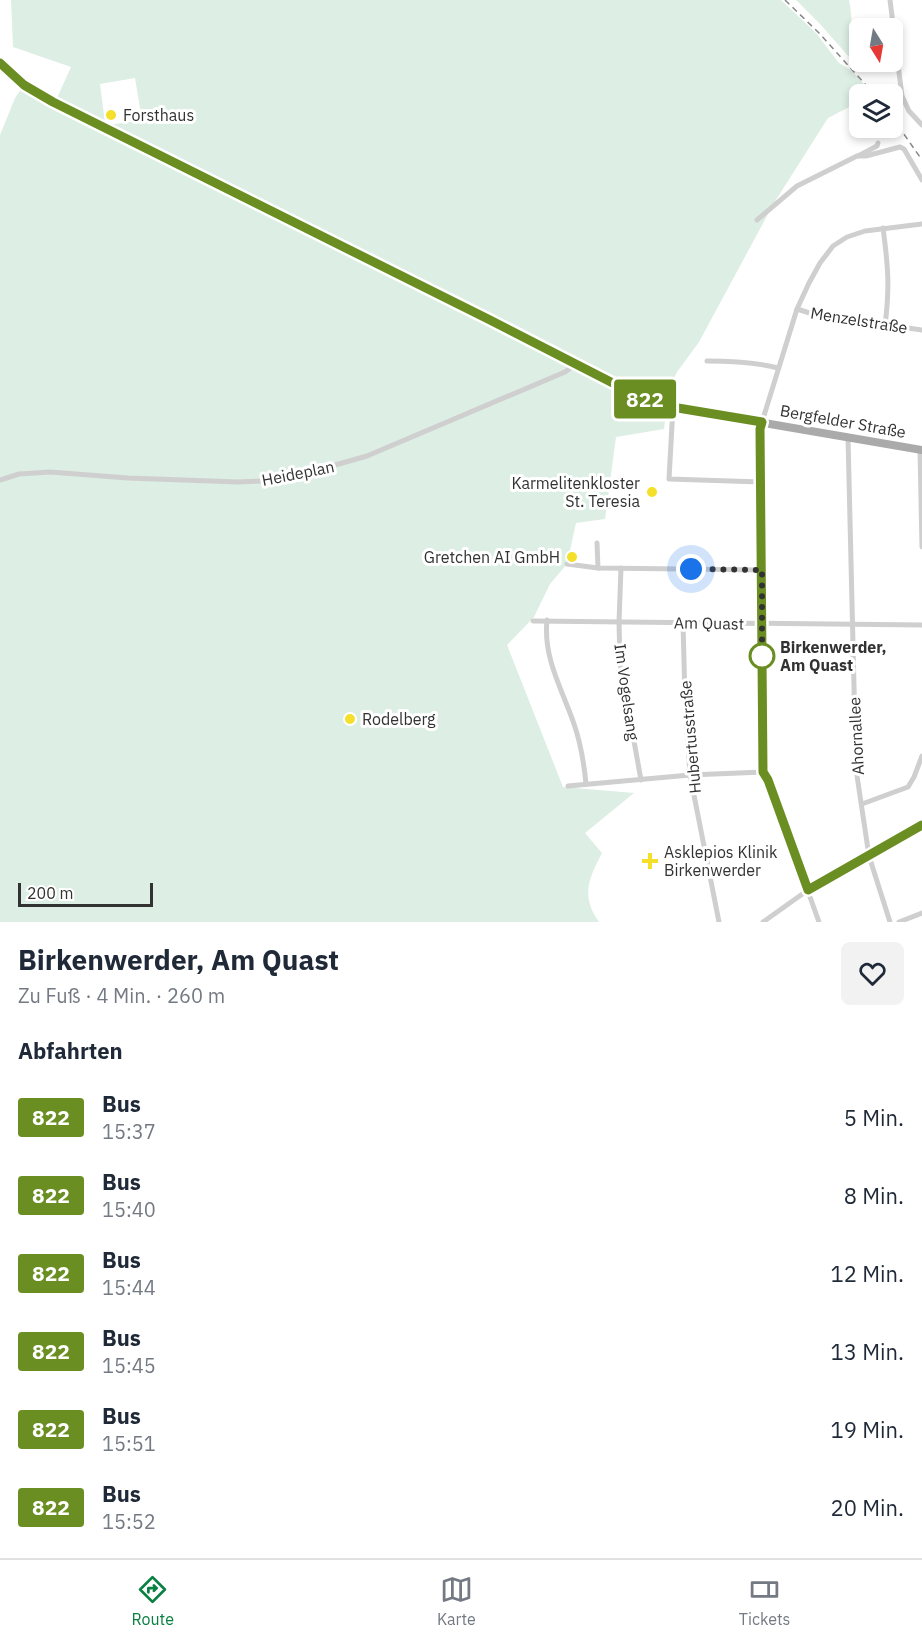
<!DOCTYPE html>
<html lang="de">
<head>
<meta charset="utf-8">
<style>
	:root { --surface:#fff; --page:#f2f2f3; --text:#1f2937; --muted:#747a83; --line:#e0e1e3; --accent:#0b8043 }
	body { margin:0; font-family:"IBM Plex Sans",sans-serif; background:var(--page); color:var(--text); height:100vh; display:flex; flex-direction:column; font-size:22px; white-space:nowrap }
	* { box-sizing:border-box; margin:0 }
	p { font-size:20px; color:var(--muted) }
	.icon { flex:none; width:33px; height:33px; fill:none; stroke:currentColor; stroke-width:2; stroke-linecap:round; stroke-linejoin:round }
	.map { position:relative; height:922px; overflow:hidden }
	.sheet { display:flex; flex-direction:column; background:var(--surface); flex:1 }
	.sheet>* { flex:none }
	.badge { padding:0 12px; border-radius:4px; font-size:21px; line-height:39px }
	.needle { width:39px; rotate:169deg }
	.buttons { position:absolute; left:849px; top:18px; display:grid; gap:12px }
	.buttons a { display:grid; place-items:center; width:54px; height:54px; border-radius:9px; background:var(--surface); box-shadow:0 3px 9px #0003; font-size:30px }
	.scale { position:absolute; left:18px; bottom:15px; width:135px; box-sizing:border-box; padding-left:6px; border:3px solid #323232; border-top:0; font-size:16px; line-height:21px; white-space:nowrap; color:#323232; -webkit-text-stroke:4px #fff; paint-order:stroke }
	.you { position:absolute; width:30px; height:30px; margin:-15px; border:4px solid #fff; border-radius:50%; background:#1a73e8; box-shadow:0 0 0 9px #1a73e833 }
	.map>.badge { position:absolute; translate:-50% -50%; box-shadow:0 0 0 3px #fff }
	h2 { padding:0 18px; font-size:22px; line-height:54px }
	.round { display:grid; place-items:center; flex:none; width:63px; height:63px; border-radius:9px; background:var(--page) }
	.overview { display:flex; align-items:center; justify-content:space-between; height:102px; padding:0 18px }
	h1 { font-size:28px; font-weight:700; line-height:45px }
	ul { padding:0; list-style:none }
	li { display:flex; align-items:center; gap:18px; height:78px; padding:0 18px }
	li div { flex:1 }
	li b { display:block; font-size:22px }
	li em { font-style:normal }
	li .badge { min-width:66px; font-weight:700; text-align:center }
	.tabs { display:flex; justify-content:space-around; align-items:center; height:84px; border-top:2px solid var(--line); background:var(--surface); font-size:16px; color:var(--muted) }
	.tabs a { display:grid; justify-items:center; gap:3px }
	.tabs .on { color:var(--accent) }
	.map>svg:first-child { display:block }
</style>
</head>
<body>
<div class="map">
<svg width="922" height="922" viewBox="0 0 922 922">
	<rect width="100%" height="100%" fill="#fff"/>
	<!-- green -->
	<g fill="#ddeee4" fill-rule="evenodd">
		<path d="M11,0H781L816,33L839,63L852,71L873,94H860L859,102L828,118L774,203L699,342L677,372L669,388L664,429L616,437L605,519L576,523L567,564L550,584L534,617L507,645L563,787L634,793L585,833L602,853C594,869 584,886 590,904C591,910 596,917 599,922H0V135L15,98L21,89L52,109L71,67L13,47ZM135,78L142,120L109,125L105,123L100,84Z"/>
		<path d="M796,0H849C853,19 852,39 850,58L820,24Z"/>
	</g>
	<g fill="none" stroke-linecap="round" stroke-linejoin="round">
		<!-- minor -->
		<g stroke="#cfcfcf" stroke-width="5">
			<path d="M890,0L902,96L909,111L922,125"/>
			<path d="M858,156L877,146L878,143"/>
			<path d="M757,220L797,186L857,156H866L900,147L904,149L922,180"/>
			<path d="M883,228C888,265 890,288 885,325"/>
			<path d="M797,309L816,315L922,330"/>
			<path d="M707,361C732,361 755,362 778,368"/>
			<path d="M673,407L669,479L761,482"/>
			<path d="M848,437L856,769L869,856L890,922"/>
			<path d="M920,450L922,547"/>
			<path d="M0,480L19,474L50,472L128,478L238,482L260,481L296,476L367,456L565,372L576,364"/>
			<path d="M597,543L598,568"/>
			<path d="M567,564L598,568L762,570"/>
			<path d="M621,568L619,622L620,663L641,780"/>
			<path d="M547,620C543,658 562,689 574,724C581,744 584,763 586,784"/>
			<path d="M533,621L922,625"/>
			<path d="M683,623L685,699L690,775L719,922"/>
			<path d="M568,786L690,775L763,772"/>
			<path d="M862,804L908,787L914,777L922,756"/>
			<path d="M763,922L808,890L922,825"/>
			<path d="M819,922L768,780L763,772L761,429L762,422L797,309L809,283L820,263L833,246L847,237L865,231L922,224"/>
			<path d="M899,922L922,913"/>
		</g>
		<!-- primary -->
		<path stroke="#aaa" stroke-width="8" d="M0,63L24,85L53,102L384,267L646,400L682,409L922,450"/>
		<!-- rail -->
		<g stroke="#878787" stroke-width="1.5" stroke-dasharray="6 4.5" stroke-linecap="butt">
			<path d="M785,0L819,33L874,94"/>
			<path d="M892,117L922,160"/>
		</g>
	</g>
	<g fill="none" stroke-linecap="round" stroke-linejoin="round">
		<!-- line casing -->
		<g stroke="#fff" stroke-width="14">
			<path id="line" d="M0,63L24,85L53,102L490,320L642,398L666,406L762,422L760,429L763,772L768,780L808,890L922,825"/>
		</g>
		<!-- line -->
		<use href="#line" stroke="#6b8e23" stroke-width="9"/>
		<!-- walk -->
		<path stroke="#323232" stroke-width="6" stroke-dasharray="0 10.8" d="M691,569L762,570V666V656"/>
	</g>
	<!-- markers -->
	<g fill="#f4df2a" stroke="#fff" stroke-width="2">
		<circle cx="111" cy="115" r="6"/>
		<circle cx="652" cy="492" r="6"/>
		<circle cx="572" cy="557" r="6"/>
		<circle cx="350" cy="719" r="6"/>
		<path d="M647 852h6v6h6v6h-6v6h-6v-6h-6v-6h6z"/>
	</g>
	<circle fill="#fff" stroke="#6b8e23" stroke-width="3" cx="762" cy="656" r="12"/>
	<g text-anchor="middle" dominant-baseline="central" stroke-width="6" stroke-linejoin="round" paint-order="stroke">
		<!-- poi labels -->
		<g font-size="16" fill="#323232" stroke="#fff" text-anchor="start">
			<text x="123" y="115">Forsthaus</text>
			<text x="640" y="483" text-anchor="end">Karmelitenkloster<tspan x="640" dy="18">St. Teresia</tspan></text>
			<text x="560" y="557" text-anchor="end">Gretchen AI GmbH</text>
			<text x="362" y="719">Rodelberg</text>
			<text x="664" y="852">Asklepios Klinik<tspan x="664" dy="18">Birkenwerder</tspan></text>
		</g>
		<!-- street labels -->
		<g font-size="16" fill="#323232" stroke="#fff">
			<text transform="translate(859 320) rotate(9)">Menzelstraße</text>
			<text transform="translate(843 421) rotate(10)">Bergfelder Straße</text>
			<text transform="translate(298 473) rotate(-11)">Heideplan</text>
			<text transform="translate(709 623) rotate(1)">Am Quast</text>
			<text transform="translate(627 692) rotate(82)">Im Vogelsang</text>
			<text transform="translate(856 736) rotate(-93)">Ahornallee</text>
			<text transform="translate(690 737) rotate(-95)">Hubertusstraße</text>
		</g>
		<!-- stop labels -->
		<g font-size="16" font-weight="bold" fill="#323232" stroke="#fff" text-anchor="start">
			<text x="780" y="647">Birkenwerder,<tspan x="780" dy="18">Am Quast</tspan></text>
		</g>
	</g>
</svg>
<div class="buttons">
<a><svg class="needle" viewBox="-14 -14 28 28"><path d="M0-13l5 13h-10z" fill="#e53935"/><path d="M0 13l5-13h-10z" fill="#747a83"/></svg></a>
<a><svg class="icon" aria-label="layers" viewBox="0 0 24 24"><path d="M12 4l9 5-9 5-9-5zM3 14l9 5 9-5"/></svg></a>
</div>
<div class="scale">200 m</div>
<div class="you" style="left:691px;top:569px"></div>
<b class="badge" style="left:645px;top:399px;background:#6b8e23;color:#fff">822</b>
</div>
<section class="sheet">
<div class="overview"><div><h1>Birkenwerder, Am Quast</h1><p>Zu Fuß · 4 Min. · 260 m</p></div><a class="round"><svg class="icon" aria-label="heart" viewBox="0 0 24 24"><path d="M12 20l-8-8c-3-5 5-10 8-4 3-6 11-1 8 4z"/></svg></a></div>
<h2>Abfahrten</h2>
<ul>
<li><span class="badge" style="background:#6b8e23;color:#fff">822</span><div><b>Bus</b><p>15:37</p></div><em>5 Min.</em></li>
<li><span class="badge" style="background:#6b8e23;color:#fff">822</span><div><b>Bus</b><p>15:40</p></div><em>8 Min.</em></li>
<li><span class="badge" style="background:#6b8e23;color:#fff">822</span><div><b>Bus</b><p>15:44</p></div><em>12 Min.</em></li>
<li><span class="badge" style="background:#6b8e23;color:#fff">822</span><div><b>Bus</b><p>15:45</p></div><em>13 Min.</em></li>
<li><span class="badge" style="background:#6b8e23;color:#fff">822</span><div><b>Bus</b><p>15:51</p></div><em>19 Min.</em></li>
<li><span class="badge" style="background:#6b8e23;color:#fff">822</span><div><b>Bus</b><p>15:52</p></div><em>20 Min.</em></li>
</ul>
</section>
<nav class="tabs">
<a class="on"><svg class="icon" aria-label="directions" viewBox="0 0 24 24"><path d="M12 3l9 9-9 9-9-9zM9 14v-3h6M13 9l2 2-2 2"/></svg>Route</a>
<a><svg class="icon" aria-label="map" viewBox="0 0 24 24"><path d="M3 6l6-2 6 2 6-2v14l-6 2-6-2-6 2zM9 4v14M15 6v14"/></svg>Karte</a>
<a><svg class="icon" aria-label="tickets" viewBox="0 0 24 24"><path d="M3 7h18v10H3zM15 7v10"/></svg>Tickets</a>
</nav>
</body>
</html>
